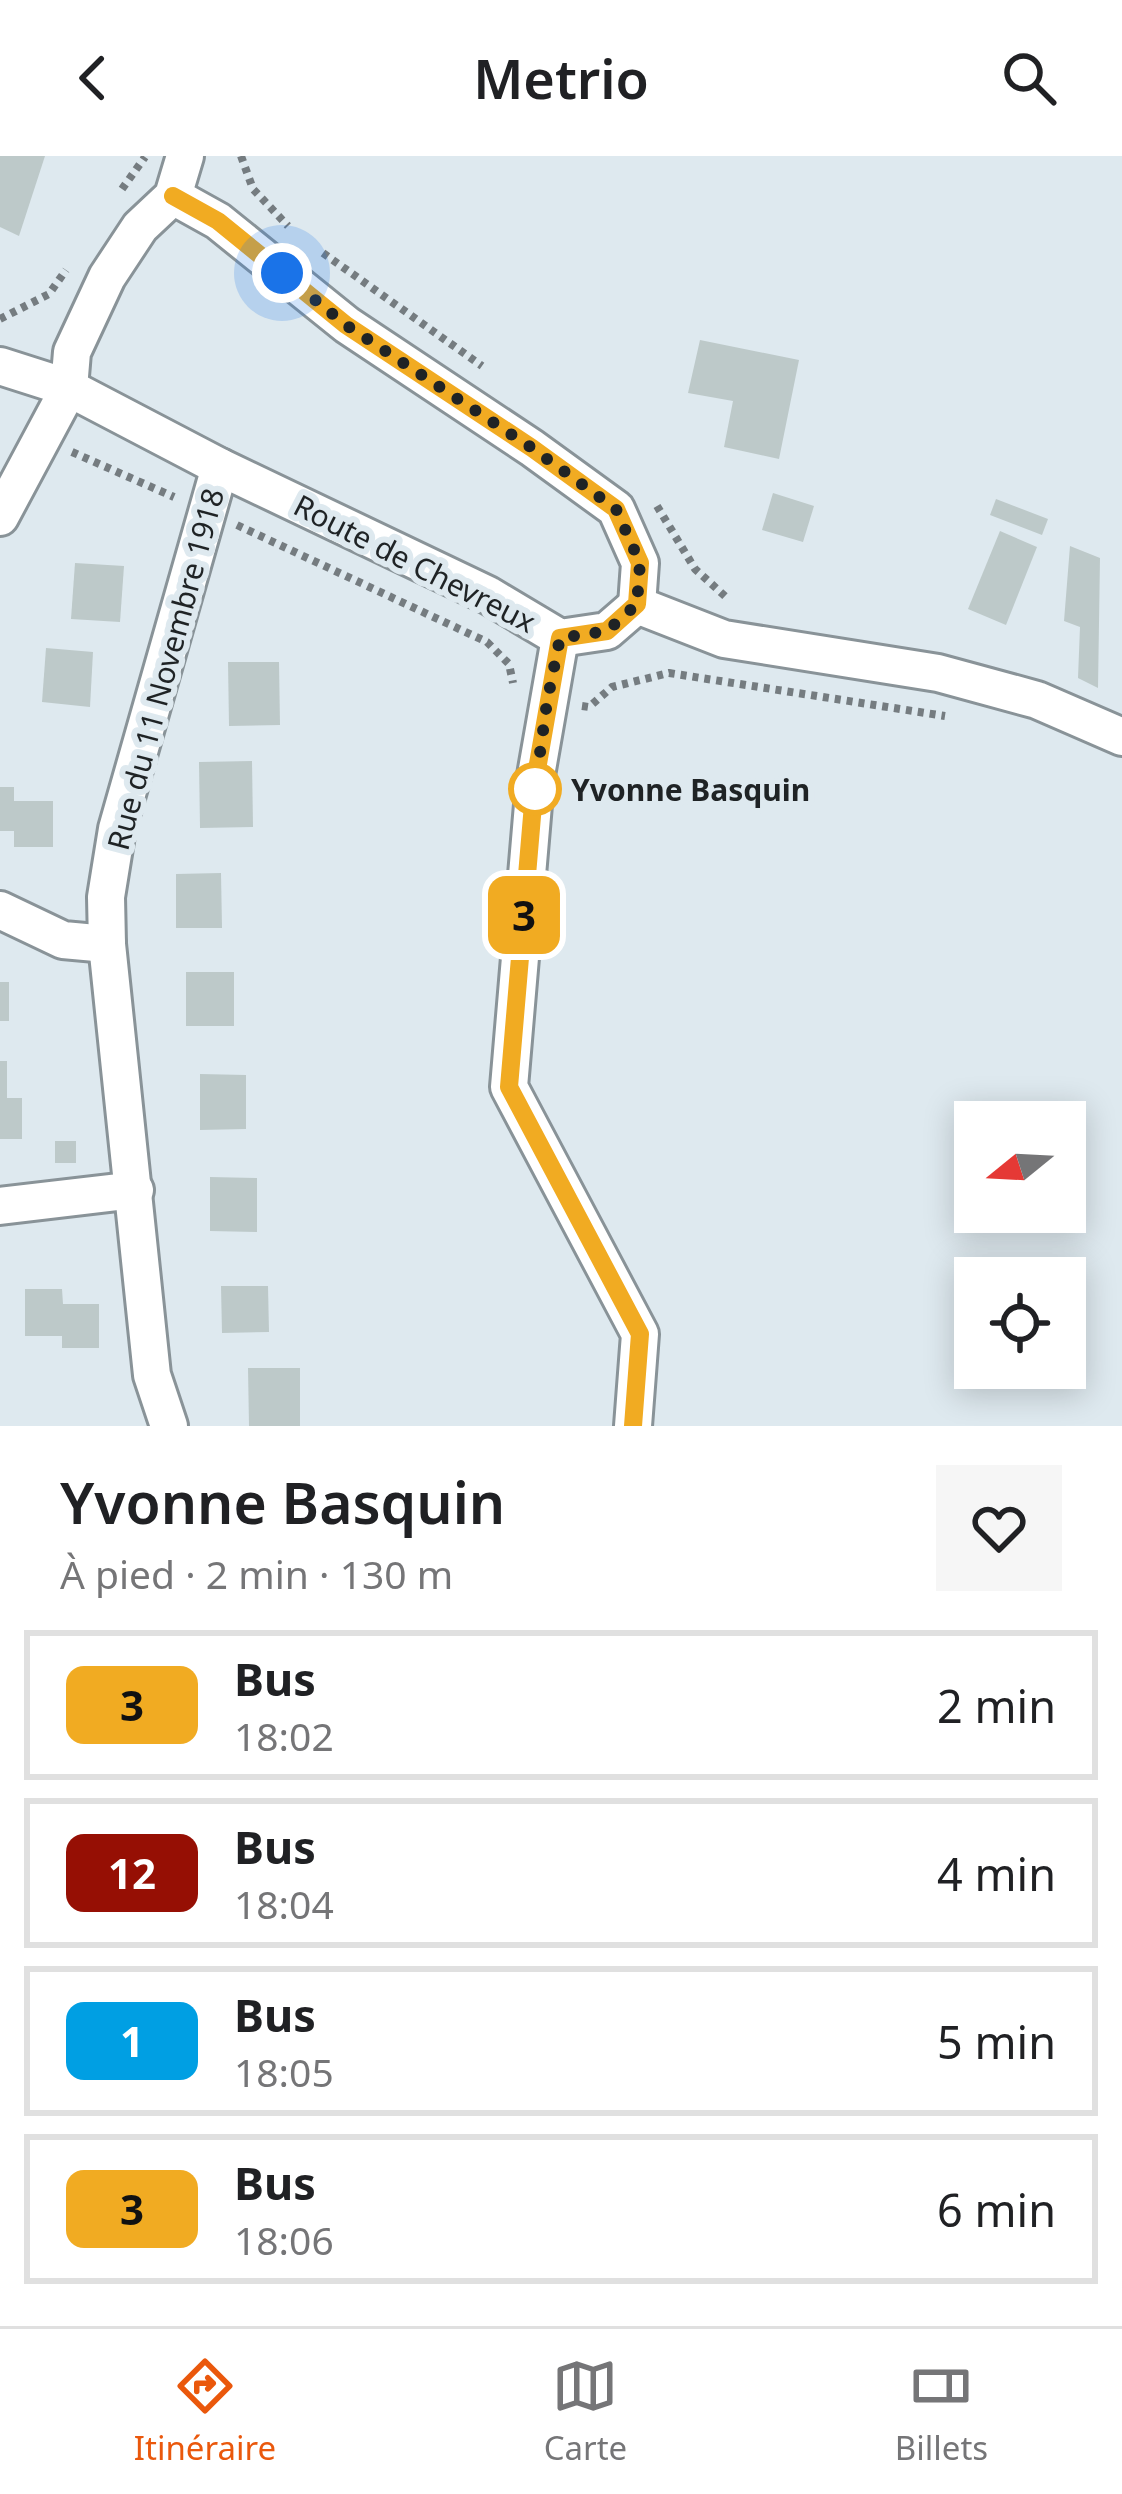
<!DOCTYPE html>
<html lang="fr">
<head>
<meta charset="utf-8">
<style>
	:root { --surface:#fff; --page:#f6f6f6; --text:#202124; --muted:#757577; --line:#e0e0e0; --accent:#ea580c }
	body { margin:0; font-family:"Noto Sans",sans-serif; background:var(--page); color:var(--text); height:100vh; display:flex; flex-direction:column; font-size:45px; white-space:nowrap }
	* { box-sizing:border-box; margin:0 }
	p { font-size:39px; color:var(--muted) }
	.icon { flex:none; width:66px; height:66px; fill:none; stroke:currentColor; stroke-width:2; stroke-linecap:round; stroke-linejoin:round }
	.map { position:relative; height:1270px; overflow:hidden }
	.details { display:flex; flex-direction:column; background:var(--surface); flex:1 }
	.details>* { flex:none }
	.badge { padding:0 24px; border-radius:18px; font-size:42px; line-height:78px }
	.needle { width:78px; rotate:252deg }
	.buttons { position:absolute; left:954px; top:945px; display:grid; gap:24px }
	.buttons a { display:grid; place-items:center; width:132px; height:132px; border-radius:0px; background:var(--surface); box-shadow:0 6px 30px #0003; font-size:60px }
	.you { position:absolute; width:60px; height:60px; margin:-30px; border:9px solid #fff; border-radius:50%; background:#1a73e8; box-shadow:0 0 0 18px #1a73e833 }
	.map>.badge { position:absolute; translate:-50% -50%; box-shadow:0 0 0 6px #fff }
	.round { display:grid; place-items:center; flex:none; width:126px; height:126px; border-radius:0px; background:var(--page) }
	.head { display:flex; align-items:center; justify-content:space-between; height:204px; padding:0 60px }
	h1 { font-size:57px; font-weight:600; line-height:90px }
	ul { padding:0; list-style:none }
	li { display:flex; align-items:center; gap:36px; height:150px; margin:0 24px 18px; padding:0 36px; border:6px solid var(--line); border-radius:0px }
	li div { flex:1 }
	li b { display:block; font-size:45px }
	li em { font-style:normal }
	li .badge { min-width:132px; font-weight:700; text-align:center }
	header { display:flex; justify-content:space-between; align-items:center; height:156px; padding:0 60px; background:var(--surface); font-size:54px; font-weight:600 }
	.tabs { display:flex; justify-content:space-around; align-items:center; height:168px; border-top:3px solid var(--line); background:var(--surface); font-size:33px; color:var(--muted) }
	.tabs a { display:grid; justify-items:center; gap:6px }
	.tabs .active { color:var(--accent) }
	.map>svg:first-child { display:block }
</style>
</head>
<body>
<header><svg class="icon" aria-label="back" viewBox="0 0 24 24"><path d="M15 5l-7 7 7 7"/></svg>Metrio<svg class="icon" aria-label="search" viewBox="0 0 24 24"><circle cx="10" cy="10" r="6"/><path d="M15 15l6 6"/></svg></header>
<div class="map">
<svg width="1122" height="1270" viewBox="0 0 1122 1270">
	<rect width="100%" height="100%" fill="#dee9ef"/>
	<!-- building -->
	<g fill="#bdc9c9">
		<path d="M0,0H45L19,80L0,71Z"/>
		<path d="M700,184L799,204L779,303L724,291L733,245L688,237Z"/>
		<path d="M773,337L814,350L803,386L762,374Z"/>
		<path d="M996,343L1048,363L1042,379L990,359Z"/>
		<path d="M1000,375L1037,391L1006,469L968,453Z"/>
		<path d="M1070,390L1100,402L1098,532L1078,522L1080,471L1064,465Z"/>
		<path d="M75,407L124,410L120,466L71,463Z"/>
		<path d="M46,492L93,496L90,551L42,546Z"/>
		<path d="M228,506H279L280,569L229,570Z"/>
		<path d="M252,605L253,671L200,672L199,606Z"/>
		<path d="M0,631H14V645H53V691H14V675H0Z"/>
		<path d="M221,717L222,772H176V718Z"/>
		<rect x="186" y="816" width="48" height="54"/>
		<rect x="0" y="826" width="9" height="39"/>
		<path d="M0,905H7V942H22V983H0Z"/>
		<path d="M200,918L246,919V973L200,974Z"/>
		<rect x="55" y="985" width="21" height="22"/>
		<path d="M210,1021L257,1022V1076L210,1075Z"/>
		<path d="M221,1130H268L269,1176L222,1177Z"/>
		<path d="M25,1133H62L63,1148H99V1192H62V1180H25Z"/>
		<path d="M248,1212H300V1270H249Z"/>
	</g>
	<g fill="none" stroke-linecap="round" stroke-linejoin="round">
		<!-- minor casing -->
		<g stroke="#899398" stroke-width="42">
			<g id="minor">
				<path d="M173,40L218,65L347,169L532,292L616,353L640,407L637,449"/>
				<path d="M0,210L69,232L220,311L488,439L560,482L607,475L637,449"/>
				<path d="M0,361L69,232L72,196L107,121L140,71L173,40L185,0"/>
				<path d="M637,449L724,483L938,517L1037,544L1122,581"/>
				<path d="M560,482L535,625L509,931L640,1178L633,1270"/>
				<path d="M0,754L63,784L107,788"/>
				<path d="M0,1050L135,1034"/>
				<path d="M169,1270L152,1219L107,788L106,741L117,673L220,311"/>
			</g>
		</g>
		<!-- path -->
		<g stroke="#757c80" stroke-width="8" stroke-dasharray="6 6" stroke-linecap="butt">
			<path d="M241,0L253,33L288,70"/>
			<path d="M122,33L145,1"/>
			<path d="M323,97L482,210"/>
			<path d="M0,163L49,138L66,114"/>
			<path d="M72,296L174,341"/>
			<path d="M657,350L695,413L727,442"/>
			<path d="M237,369L487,486L509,508L513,527"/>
			<path d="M582,550L589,551L612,531L669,517L945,560"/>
		</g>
		<!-- minor -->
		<use href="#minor" stroke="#fff" stroke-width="36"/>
	</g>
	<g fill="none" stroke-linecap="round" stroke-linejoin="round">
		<!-- line casing -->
		<g stroke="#fff" stroke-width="27">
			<path id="line" d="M173,40L218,65L346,169L532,292L616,353L640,407L637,448L607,475L560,482L535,625L509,931L640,1178L633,1270"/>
		</g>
		<!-- line -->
		<use href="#line" stroke="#f1ab22" stroke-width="18"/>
		<!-- walk -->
		<path stroke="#1f2325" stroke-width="12" stroke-dasharray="0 21.6" d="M282,117L346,169L532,292L616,353L640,407L637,448L607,475L560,482L547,546L535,633"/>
	</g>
	<!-- markers -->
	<circle fill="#fff" stroke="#f1ab22" stroke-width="6" cx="535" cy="633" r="24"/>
	<g text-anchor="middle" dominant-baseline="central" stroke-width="12" stroke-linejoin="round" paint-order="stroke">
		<!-- street labels -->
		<g font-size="30" fill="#1f2325" stroke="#dee9ef">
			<text transform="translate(415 407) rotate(27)">Route de Chevreux</text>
			<text transform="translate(165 513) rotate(-75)">Rue du 11 Novembre 1918</text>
		</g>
		<!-- stop labels -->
		<g font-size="30" font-weight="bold" fill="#1f2325" stroke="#dee9ef" text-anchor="start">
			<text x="571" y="633">Yvonne Basquin</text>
		</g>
	</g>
</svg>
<div class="buttons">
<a><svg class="needle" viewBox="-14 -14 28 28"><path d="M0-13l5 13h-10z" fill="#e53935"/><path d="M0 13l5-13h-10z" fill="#757577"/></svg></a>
<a><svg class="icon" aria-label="locate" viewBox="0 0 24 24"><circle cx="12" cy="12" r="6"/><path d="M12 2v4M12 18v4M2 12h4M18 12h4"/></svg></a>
</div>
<div class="you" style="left:282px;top:117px"></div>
<b class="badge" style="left:524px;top:759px;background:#f1ab22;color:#111">3</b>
</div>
<section class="details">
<div class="head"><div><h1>Yvonne Basquin</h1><p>À pied · 2 min · 130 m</p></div><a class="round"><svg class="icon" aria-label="heart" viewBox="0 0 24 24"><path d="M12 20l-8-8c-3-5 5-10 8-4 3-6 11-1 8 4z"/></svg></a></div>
<ul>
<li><span class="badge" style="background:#f1ab22;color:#111">3</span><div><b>Bus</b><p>18:02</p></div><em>2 min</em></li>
<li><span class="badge" style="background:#960f04;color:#fff">12</span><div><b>Bus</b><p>18:04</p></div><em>4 min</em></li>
<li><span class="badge" style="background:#009fe3;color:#fff">1</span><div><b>Bus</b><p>18:05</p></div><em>5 min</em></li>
<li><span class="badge" style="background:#f1ab22;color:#111">3</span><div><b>Bus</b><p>18:06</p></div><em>6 min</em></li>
</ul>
</section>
<nav class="tabs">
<a class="active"><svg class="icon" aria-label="directions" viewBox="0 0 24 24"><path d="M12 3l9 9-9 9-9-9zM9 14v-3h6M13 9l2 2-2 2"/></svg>Itinéraire</a>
<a><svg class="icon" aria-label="map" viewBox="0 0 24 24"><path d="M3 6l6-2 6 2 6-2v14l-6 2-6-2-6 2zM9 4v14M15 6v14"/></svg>Carte</a>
<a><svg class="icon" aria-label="tickets" viewBox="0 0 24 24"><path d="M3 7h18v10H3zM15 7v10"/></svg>Billets</a>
</nav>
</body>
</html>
